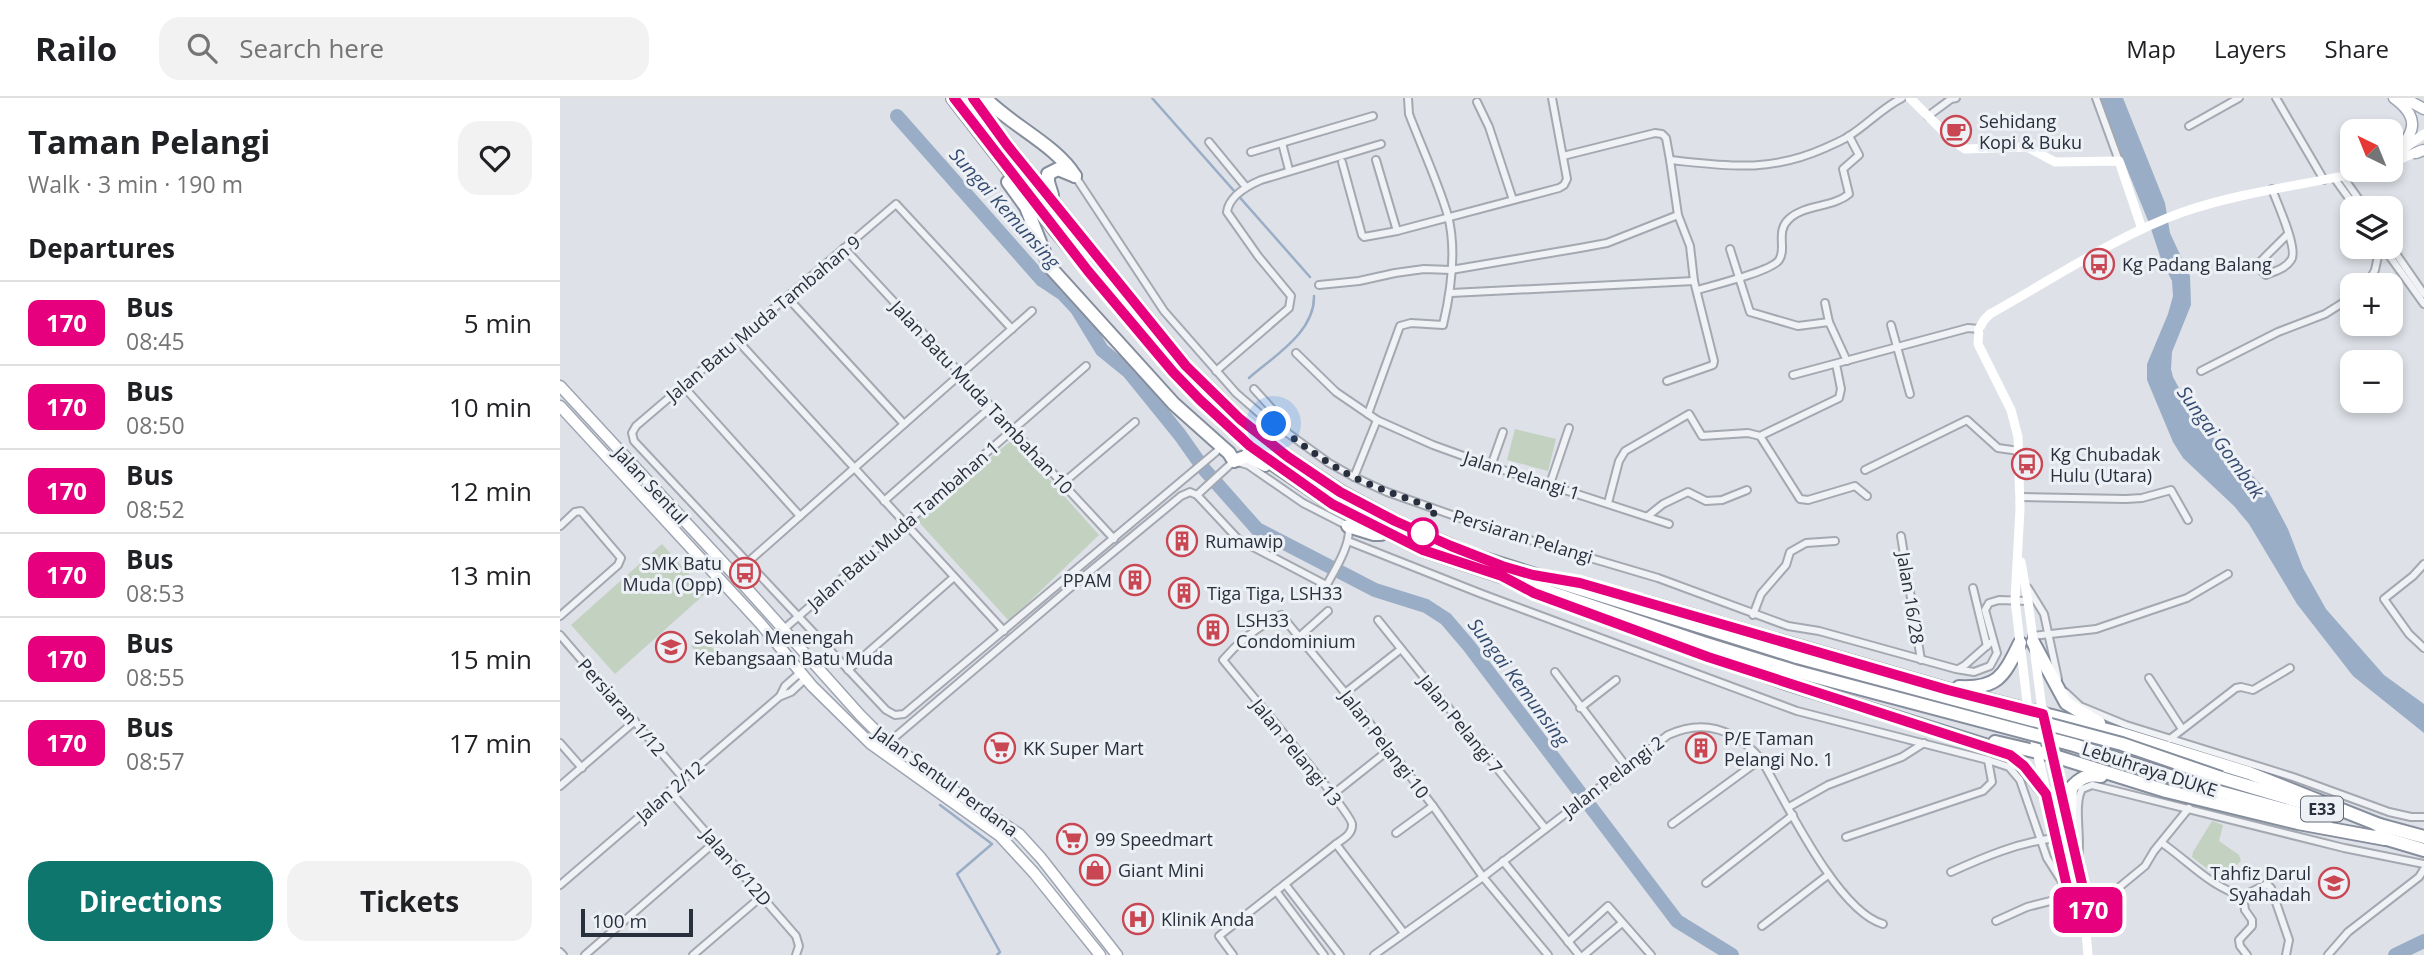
<!DOCTYPE html>
<html lang="en">
<head>
<meta charset="utf-8">
<style>
	:root { --surface:#fff; --page:#f2f2f2; --text:#202124; --muted:#757577; --line:#e0e0e0; --accent:#0f766e }
	body { margin:0; font-family:"Open Sans",sans-serif; background:var(--page); color:var(--text); height:100vh; display:flex; flex-direction:column; font-size:26px; white-space:nowrap }
	* { box-sizing:border-box; margin:0 }
	p { font-size:23px; color:var(--muted) }
	.icon { flex:none; width:38px; height:38px; fill:none; stroke:currentColor; stroke-width:2; stroke-linecap:round; stroke-linejoin:round }
	.map { position:relative; flex:1; overflow:hidden }
	.details { display:flex; flex-direction:column; background:var(--surface); width:560px }
	.details>* { flex:none }
	.badge { padding:0 14px; border-radius:10px; font-size:24px; line-height:46px }
	.needle { width:46px; rotate:317deg }
	.controls { position:absolute; left:1780px; top:21px; display:grid; gap:14px }
	.controls a { display:grid; place-items:center; width:63px; height:63px; border-radius:14px; background:var(--surface); box-shadow:0 4px 10px #0003; font-size:35px }
	.scale { position:absolute; left:21px; bottom:18px; width:112px; box-sizing:border-box; padding-left:7px; border:4px solid #282f3d; border-top:0; font-size:19px; line-height:24px; white-space:nowrap; color:#282f3d; -webkit-text-stroke:5px #edf0f5; paint-order:stroke }
	.you { position:absolute; width:35px; height:35px; margin:-18px; border:5px solid #fff; border-radius:50%; background:#1a73e8; box-shadow:0 0 0 10px #1a73e833 }
	.map>.badge { position:absolute; translate:-50% -50%; box-shadow:0 0 0 4px #fff }
	h2 { padding:0 28px; font-size:26px; line-height:63px }
	.round { display:grid; place-items:center; flex:none; width:74px; height:74px; border-radius:21px; background:var(--page) }
	.summary { display:flex; align-items:center; justify-content:space-between; height:119px; padding:0 28px }
	h1 { font-size:33px; font-weight:700; line-height:52px }
	.action { display:flex; gap:14px; margin-top:auto; padding:14px 28px }
	.action a { flex:1; height:80px; border-radius:21px; background:var(--accent); color:#fff; font-size:28px; font-weight:700; line-height:80px; text-align:center }
	.action a+a { background:var(--page); color:var(--text) }
	ul { padding:0; list-style:none }
	li { display:flex; align-items:center; gap:21px; height:84px; padding:0 28px; border-top:2px solid var(--line) }
	li div { flex:1 }
	li b { display:block; font-size:26px }
	li em { font-style:normal }
	li .badge { min-width:77px; font-weight:700; text-align:center }
	header { display:flex; align-items:center; gap:42px; box-sizing:border-box; height:98px; padding:0 35px; background:var(--surface); border-bottom:2px solid var(--line) }
	header strong { font-size:33px }
	nav { display:flex; gap:38px; margin-inline-start:auto; font-size:24px }
	.search { width:490px; height:63px; background:var(--page); display:flex; align-items:center; gap:18px; box-sizing:border-box; padding:0 24px; border-radius:21px; color:var(--muted); font-size:26px }
	main { display:flex; flex:1; min-height:0 }
	.map>svg:first-child { display:block }
</style>
</head>
<body>
<header>
<strong>Railo</strong>
<div class="search"><svg class="icon" aria-label="search" viewBox="0 0 24 24"><circle cx="10" cy="10" r="6"/><path d="M15 15l6 6"/></svg>Search here</div>
<nav><a>Map</a><a>Layers</a><a>Share</a></nav>
</header>
<main>
<section class="details">
<div class="summary"><div><h1>Taman Pelangi</h1><p>Walk · 3 min · 190 m</p></div><a class="round"><svg class="icon" aria-label="heart" viewBox="0 0 24 24"><path d="M12 20l-8-8c-3-5 5-10 8-4 3-6 11-1 8 4z"/></svg></a></div>
<h2>Departures</h2>
<ul>
<li><span class="badge" style="background:#e6007e;color:#fff">170</span><div><b>Bus</b><p>08:45</p></div><em>5 min</em></li>
<li><span class="badge" style="background:#e6007e;color:#fff">170</span><div><b>Bus</b><p>08:50</p></div><em>10 min</em></li>
<li><span class="badge" style="background:#e6007e;color:#fff">170</span><div><b>Bus</b><p>08:52</p></div><em>12 min</em></li>
<li><span class="badge" style="background:#e6007e;color:#fff">170</span><div><b>Bus</b><p>08:53</p></div><em>13 min</em></li>
<li><span class="badge" style="background:#e6007e;color:#fff">170</span><div><b>Bus</b><p>08:55</p></div><em>15 min</em></li>
<li><span class="badge" style="background:#e6007e;color:#fff">170</span><div><b>Bus</b><p>08:57</p></div><em>17 min</em></li>
</ul>
<div class="action"><a>Directions</a><a>Tickets</a></div>
</section>
<div class="map">
<svg width="1864" height="857" viewBox="0 0 1864 857">
	<rect width="100%" height="100%" fill="#dee1e7"/>
	<!-- green -->
	<g fill="#c3d1c0">
		<path d="M955,331L996,341L988,373L947,362Z"/>
		<path d="M453,341L539,437L449,523L357,422Z"/>
		<path d="M102,446L146,495L55,576L11,527Z"/>
		<path d="M142,538L161,560L150,570L131,548Z"/>
		<path d="M1652,723L1663,727L1659,743L1679,757L1681,763L1663,779H1658L1632,759L1633,754Z"/>
	</g>
	<!-- water -->
	<path fill="#9aadc6" d="M1538,0H1563L1605,105L1610,135L1630,178L1631,207L1612,254L1611,271L1613,279L1634,318L1648,335L1674,358L1709,395L1728,431L1743,470L1766,511L1824,577L1864,606V635L1793,578L1737,506L1689,426L1674,408L1623,360L1613,344L1587,282V266L1608,216L1613,198L1612,183L1601,161L1589,125Z"/>
	<g fill="none" stroke-linecap="round" stroke-linejoin="round">
		<!-- stream -->
		<g stroke="#9aadc6" stroke-width="2.5">
			<path d="M592,0L750,179"/>
			<path d="M689,280C714,258 755,234 754,198"/>
			<path d="M380,707L432,746L397,776L440,854L437,857"/>
		</g>
		<!-- river -->
		<g stroke="#9aadc6" stroke-width="14">
			<path d="M337,18L482,182L503,196L517,211L542,252L569,274L620,337L644,371L697,431L815,492L866,508L886,521L909,548L1117,823L1172,857"/>
			<path d="M1835,857L1864,843"/>
		</g>
		<!-- street casing -->
		<g stroke="#a4a8b1" stroke-width="10">
			<g id="street">
				<path d="M1536,0L1559,63"/>
				<path d="M1716,0L1764,82"/>
				<path d="M917,4L929,29L953,102"/>
				<path d="M1368,18L1391,1L1396,0"/>
				<path d="M1629,28L1679,0"/>
				<path d="M649,44L686,89"/>
				<path d="M722,45L729,72"/>
				<path d="M691,54L813,18"/>
				<path d="M1003,58L1095,35L1102,36L1106,40L1110,62"/>
				<path d="M816,62L837,133"/>
				<path d="M782,64L802,137L804,139L837,133L999,90L1004,87L1007,81L992,0"/>
				<path d="M515,78L604,213L676,295L699,315L729,336L769,365L794,379L827,394L926,429L1098,480L1228,528L1259,533L1396,571L1414,574L1430,568L1437,555L1425,512L1429,505L1439,502L1468,503"/>
				<path d="M1783,79L1805,110"/>
				<path d="M1775,81L1796,110"/>
				<path d="M1712,91C1717,105 1739,152 1731,162C1725,171 1715,173 1706,177L1700,171L1701,163L1728,136"/>
				<path d="M1830,147L1864,196"/>
				<path d="M1823,149L1864,206"/>
				<path d="M284,150L554,441"/>
				<path d="M1170,151L1190,214L1238,228L1269,224L1287,263"/>
				<path d="M759,187L799,183L835,175L864,171L891,172L1020,150L1047,145L1118,117"/>
				<path d="M1807,187L1815,172L1820,149"/>
				<path d="M1137,192C1151,188 1212,173 1219,162C1227,150 1215,134 1229,121C1245,106 1272,110 1289,96L1283,71L1299,57L1289,38"/>
				<path d="M891,195L1134,183"/>
				<path d="M227,199L344,326"/>
				<path d="M1265,205L1269,224"/>
				<path d="M1331,227L1350,296"/>
				<path d="M452,231L336,106L76,328L72,335L74,343L326,612L335,617L344,616L656,354"/>
				<path d="M177,242L444,533"/>
				<path d="M736,255L776,294L817,322L873,347L931,368L1109,426"/>
				<path d="M656,273L729,210L731,198L698,158L667,114C669,98 687,88 701,82L821,46"/>
				<path d="M1641,273L1718,234L1765,216L1792,199"/>
				<path d="M1233,277L1408,230L1419,231"/>
				<path d="M1107,283L1153,267L1154,263L1134,183L1130,148L1118,117L1110,62C1168,68 1209,75 1265,50C1273,46 1282,43 1289,38C1308,26 1322,10 1342,0"/>
				<path d="M123,288L240,418"/>
				<path d="M694,291L714,313L726,332"/>
				<path d="M808,316L840,228L851,225L883,227C891,193 897,153 888,118C878,84 862,50 849,16L848,0"/>
				<path d="M1200,338L1279,300L1281,291L1276,266"/>
				<path d="M931,368L943,334"/>
				<path d="M1305,372L1407,322L1438,350L1459,353"/>
				<path d="M794,379L817,322"/>
				<path d="M503,385L575,324"/>
				<path d="M990,386L1009,330"/>
				<path d="M637,397L678,441L766,487"/>
				<path d="M1460,399L1566,401L1582,400L1611,392L1628,422"/>
				<path d="M324,403L431,309"/>
				<path d="M1048,405L1059,363L1065,353L1129,316L1142,338L1188,335L1200,338L1240,401L1248,402L1295,388L1307,398"/>
				<path d="M1088,418L1103,406L1128,394L1146,403L1162,402L1187,392"/>
				<path d="M0,428L15,414L21,413L61,460L58,467L0,518"/>
				<path d="M1341,438L1361,562"/>
				<path d="M788,443L922,496L1237,613L1428,662L1449,669L1460,682L1487,760L1506,790"/>
				<path d="M188,464L472,213"/>
				<path d="M1864,466L1853,478L1824,501L1849,536L1864,550"/>
				<path d="M1413,490L1427,548"/>
				<path d="M1468,490L1484,516L1498,581"/>
				<path d="M1193,517L1201,496L1226,467L1230,454L1246,445L1275,443"/>
				<path d="M818,522L985,730"/>
				<path d="M224,531L526,268"/>
				<path d="M0,537L124,681"/>
				<path d="M1472,538L1536,531L1627,500L1668,476"/>
				<path d="M739,539L768,513"/>
				<path d="M1398,571L1405,567L1430,545"/>
				<path d="M288,572L394,479"/>
				<path d="M995,574L1066,668"/>
				<path d="M1589,580L1622,631"/>
				<path d="M1505,594L1520,608L1566,627L1733,679L1829,714L1851,719H1864"/>
				<path d="M785,595L841,551"/>
				<path d="M220,598L225,588L242,573"/>
				<path d="M1020,610L1056,582"/>
				<path d="M1610,641L1676,590L1681,589L1693,592L1730,570"/>
				<path d="M0,645L22,670"/>
				<path d="M328,645L517,484L621,398L630,394L637,397L674,363L688,367L743,405L788,428C793,444 773,475 765,490"/>
				<path d="M0,688L75,623"/>
				<path d="M110,693L236,838L239,848L236,857"/>
				<path d="M772,697L830,651"/>
				<path d="M1229,709L1268,687L1342,659L1364,645"/>
				<path d="M1112,726L1201,661"/>
				<path d="M836,735L873,708"/>
				<path d="M1286,739L1423,693L1432,684L1428,662"/>
				<path d="M1602,745C1628,763 1652,790 1683,798L1707,786L1711,790L1729,842L1726,857"/>
				<path d="M776,746L844,835"/>
				<path d="M1518,762C1522,741 1513,707 1522,691L1532,687L1784,750L1864,766"/>
				<path d="M943,763L1019,857"/>
				<path d="M1391,774C1424,759 1459,744 1496,740"/>
				<path d="M1146,785L1233,717"/>
				<path d="M725,786L780,857"/>
				<path d="M0,787L219,599L231,594L246,580"/>
				<path d="M716,793L764,857"/>
				<path d="M1683,798L1685,812L1692,822V828L1679,842L1680,848L1687,857"/>
				<path d="M1436,823L1467,809L1510,798"/>
				<path d="M1525,823L1536,819L1545,812L1557,791L1585,768L1594,753L1629,710"/>
				<path d="M1202,828L1268,777"/>
				<path d="M1008,844L1048,808L1091,857"/>
				<path d="M0,854L3,857"/>
				<path d="M25,857L155,744"/>
				<path d="M133,857L202,798"/>
				<path d="M673,857L659,838L776,746C783,741 793,736 792,726C791,714 679,582 663,562C680,542 697,529 721,517L805,619L873,708L923,779L988,857"/>
				<path d="M814,857L923,779L1108,637C1145,620 1175,632 1201,661C1225,702 1277,813 1323,826"/>
				<path d="M1024,857L1062,825"/>
				<path d="M1768,857L1788,834L1859,779L1864,771"/>
			</g>
		</g>
		<!-- primary casing -->
		<g stroke="#9ea5b2" stroke-width="13">
			<g id="primary">
				<path d="M1834,0C1860,19 1856,34 1835,56"/>
				<path d="M1844,0L1864,11"/>
				<path d="M1856,55L1864,52"/>
				<path d="M0,288L182,485L300,617L328,645L361,667L373,679L459,736L481,760L557,857"/>
				<path d="M0,308L200,525L252,588L311,646L440,738L474,775L540,857"/>
			</g>
		</g>
		<!-- highway casing -->
		<g stroke="#868e9d" stroke-width="16">
			<g id="highway">
				<path d="M393,0L496,133L613,274L668,328L713,366L772,406L863,452L1143,545L1234,573"/>
				<path d="M413,0L447,47L626,268L680,321L728,359L781,394L835,423L912,457L1237,559"/>
				<path d="M425,0C452,28 496,47 515,78"/>
				<path d="M448,84L466,109L490,169L614,306L669,355L674,363L687,358L705,367"/>
				<path d="M492,97L488,84V76L498,71L515,78"/>
				<path d="M788,428L814,436H821"/>
				<path d="M1082,503L1389,592L1559,635L1689,675L1822,728"/>
				<path d="M1049,522L1226,585L1437,651L1457,661L1486,696"/>
				<path d="M1473,544L1506,605L1539,625"/>
				<path d="M1399,589C1439,591 1444,577 1460,545"/>
				<path d="M1435,644L1491,657L1606,693L1738,725L1825,741"/>
				<path d="M1661,680L1765,711"/>
				<path d="M1656,693L1766,723"/>
				<path d="M1816,726L1864,739"/>
				<path d="M1509,732L1511,690C1520,680 1527,676 1541,678"/>
				<path d="M1817,738L1864,752"/>
			</g>
		</g>
		<!-- street -->
		<use href="#street" stroke="#f1f2f6" stroke-width="6"/>
		<!-- secondary -->
		<g stroke="#fff" stroke-width="9">
			<path d="M1350,0L1392,42L1405,51L1467,49L1495,64L1559,63L1582,131"/>
			<path d="M1830,60L1864,36"/>
			<path d="M1830,66L1861,52"/>
			<path d="M1461,464L1468,503L1483,619"/>
			<path d="M1487,636L1528,812L1525,823L1528,857"/>
			<path d="M1525,823L1519,817L1508,793L1468,612L1455,502L1460,411L1458,339L1451,312L1418,246L1419,231L1424,222L1430,216C1493,181 1556,138 1623,114C1684,93 1748,87 1810,72"/>
		</g>
		<!-- primary -->
		<use href="#primary" stroke="#fff" stroke-width="10"/>
		<!-- highway -->
		<use href="#highway" stroke="#fff" stroke-width="12"/>
		<!-- highway-bridge casing -->
		<g stroke="#868e9d" stroke-width="16" stroke-linecap="butt">
			<g id="highway-bridge">
				<path d="M1237,559L1562,646L1661,680"/>
				<path d="M1234,573L1514,647L1656,693"/>
			</g>
		</g>
		<!-- highway-bridge -->
		<use href="#highway-bridge" stroke="#fff" stroke-width="12"/>
	</g>
	<g fill="none" stroke-linecap="round" stroke-linejoin="round">
		<!-- line casing -->
		<g stroke="#fff" stroke-width="16">
			<path id="line" d="M394,0L528,173L613,274L640,302L690,348L772,406L863,452L942,478L974,495L1148,559L1450,657L1464,668L1486,696L1508,793L1519,817L1525,823L1528,812L1483,616L1388,592L1020,485L973,477L942,468L891,448L835,423L780,394L728,359L680,321L626,268L447,47L413,0"/>
		</g>
		<!-- line -->
		<use href="#line" stroke="#e6007e" stroke-width="10"/>
		<!-- walk -->
		<path stroke="#282f3d" stroke-width="7" stroke-dasharray="0 12.6" d="M714,326C740,345 766,365 795,380C822,392 849,401 876,411L863,435"/>
	</g>
	<!-- icons -->
	<defs>
		<g id="cafe-ring" transform="scale(1.575)"><circle r="9.5" fill="#edf0f5" stroke="#c94753" stroke-width="1.5"/><path d="M-5.5-4.5H6V0H3Q3 3.5 0 3.5H-2.5Q-5.5 3.5-5.5 0ZM3-3.2v2h1.7v-2ZM-6 4.5H4V6H-6Z" fill="#c94753"/></g>
		<g id="bus-ring" transform="scale(1.575)"><circle r="9.5" fill="#edf0f5" stroke="#c94753" stroke-width="1.5"/><path d="M-5-6H5V4H4V6H2V4H-2V6H-4V4H-5ZM-3.5-4V0h7V-4ZM-3.5 1.2v1.5H-2V1.2ZM2 1.2v1.5H3.5V1.2Z" fill="#c94753"/></g>
		<g id="building-ring" transform="scale(1.575)"><circle r="9.5" fill="#edf0f5" stroke="#c94753" stroke-width="1.5"/><path d="M-4-6H4V6H1V3H-1V6H-4ZM-2.5-4.3h1.7v1.8h-1.7ZM.8-4.3h1.7v1.8H.8ZM-2.5-1h1.7V.8h-1.7ZM.8-1h1.7V.8H.8Z" fill="#c94753"/></g>
		<g id="school-ring" transform="scale(1.575)"><circle r="9.5" fill="#edf0f5" stroke="#c94753" stroke-width="1.5"/><path d="M0-5L7-2L0 1L-7-2ZM-4 1L0 2.5L4 1V4Q0 6-4 4Z" fill="#c94753"/></g>
		<g id="supermarket-ring" transform="scale(1.575)"><circle r="9.5" fill="#edf0f5" stroke="#c94753" stroke-width="1.5"/><path d="M-6-5.5h2.5l.6 2H6L4.5 2H-2.5L-4.4-4H-6ZM-1.5 3.2a1.3 1.3 0 1 0 .1 0ZM3 3.2a1.3 1.3 0 1 0 .1 0Z" fill="#c94753"/></g>
		<g id="shop-ring" transform="scale(1.575)"><circle r="9.5" fill="#edf0f5" stroke="#c94753" stroke-width="1.5"/><path d="M-5-2.5h2.3a2.7 3.5 0 0 1 5.4 0H5L5.5 6h-11ZM-1.5-2.5h3a1.5 2.3 0 0 0-3 0Z" fill="#c94753"/></g>
		<g id="hospital-ring" transform="scale(1.575)"><circle r="9.5" fill="#edf0f5" stroke="#c94753" stroke-width="1.5"/><path d="M-5-5h3v3.5h4V-5h3V5h-3V1.5h-4V5h-3Z" fill="#c94753"/></g>
	</defs>
	<g fill-rule="evenodd">
		<use href="#cafe-ring" x="1396" y="33"/>
		<use href="#bus-ring" x="1539" y="166"/>
		<use href="#bus-ring" x="1467" y="366"/>
		<use href="#building-ring" x="622" y="443"/>
		<use href="#bus-ring" x="185" y="475"/>
		<use href="#building-ring" x="575" y="482"/>
		<use href="#building-ring" x="624" y="495"/>
		<use href="#building-ring" x="653" y="532"/>
		<use href="#school-ring" x="111" y="549"/>
		<use href="#supermarket-ring" x="440" y="650"/>
		<use href="#building-ring" x="1141" y="650"/>
		<use href="#supermarket-ring" x="512" y="741"/>
		<use href="#shop-ring" x="535" y="772"/>
		<use href="#school-ring" x="1774" y="785"/>
		<use href="#hospital-ring" x="578" y="821"/>
	</g>
	<!-- markers -->
	<circle fill="#fff" stroke="#e6007e" stroke-width="3.5" cx="863" cy="435" r="14"/>
	<g text-anchor="middle" dominant-baseline="central" stroke-width="6" stroke-linejoin="round" paint-order="stroke">
		<!-- shield labels -->
		<rect fill="#edf0f5" stroke="#636974" stroke-width="2" x="1741" y="698.5" width="42" height="25" rx="5"/>
		<g font-size="16" font-weight="bold" fill="#282f3d">
			<text x="1762" y="711">E33</text>
		</g>
		<!-- poi labels -->
		<g font-size="18" fill="#282f3d" stroke="#edf0f5" text-anchor="start">
			<text x="1419" y="23">Sehidang<tspan x="1419" dy="21">Kopi &amp; Buku</tspan></text>
			<text x="1562" y="166">Kg Padang Balang</text>
			<text x="1490" y="356">Kg Chubadak<tspan x="1490" dy="21">Hulu (Utara)</tspan></text>
			<text x="645" y="443">Rumawip</text>
			<text x="162" y="465" text-anchor="end">SMK Batu<tspan x="162" dy="21">Muda (Opp)</tspan></text>
			<text x="552" y="482" text-anchor="end">PPAM</text>
			<text x="647" y="495">Tiga Tiga, LSH33</text>
			<text x="676" y="522">LSH33<tspan x="676" dy="21">Condominium</tspan></text>
			<text x="134" y="539">Sekolah Menengah<tspan x="134" dy="21">Kebangsaan Batu Muda</tspan></text>
			<text x="1164" y="640">P/E Taman<tspan x="1164" dy="21">Pelangi No. 1</tspan></text>
			<text x="463" y="650">KK Super Mart</text>
			<text x="535" y="741">99 Speedmart</text>
			<text x="558" y="772">Giant Mini</text>
			<text x="1751" y="775" text-anchor="end">Tahfiz Darul<tspan x="1751" dy="21">Syahadah</tspan></text>
			<text x="601" y="821">Klinik Anda</text>
		</g>
		<!-- street labels -->
		<g font-size="18" fill="#282f3d" stroke="#edf0f5">
			<text transform="translate(203 220) rotate(-40)">Jalan Batu Muda Tambahan 9</text>
			<text transform="translate(422 299) rotate(47)">Jalan Batu Muda Tambahan 10</text>
			<text transform="translate(962 377) rotate(18)">Jalan Pelangi 1</text>
			<text transform="translate(91 387) rotate(47)">Jalan Sentul</text>
			<text transform="translate(343 427) rotate(-41)">Jalan Batu Muda Tambahan 1</text>
			<text transform="translate(963 438) rotate(17)">Persiaran Pelangi</text>
			<text transform="translate(1351 500) rotate(81)">Jalan 16/28</text>
			<text transform="translate(62 609) rotate(49)">Persiaran 1/12</text>
			<text transform="translate(901 626) rotate(51)">Jalan Pelangi 7</text>
			<text transform="translate(825 646) rotate(52)">Jalan Pelangi 10</text>
			<text transform="translate(737 654) rotate(51)">Jalan Pelangi 13</text>
			<text transform="translate(1590 671) rotate(18)">Lebuhraya DUKE</text>
			<text transform="translate(1053 678) rotate(-37)">Jalan Pelangi 2</text>
			<text transform="translate(386 683) rotate(36)">Jalan Sentul Perdana</text>
			<text transform="translate(110 693) rotate(-41)">Jalan 2/12</text>
			<text transform="translate(177 769) rotate(49)">Jalan 6/12D</text>
		</g>
		<!-- water labels -->
		<g font-size="19" font-style="italic" fill="#344b70" stroke="#edf0f5">
			<text transform="translate(445 110) rotate(48)">Sungai Kemunsing</text>
			<text transform="translate(1661 344) rotate(54)">Sungai Gombak</text>
			<text transform="translate(959 584) rotate(53)">Sungai Kemunsing</text>
		</g>
	</g>
</svg>
<div class="controls">
<a><svg class="needle" viewBox="-14 -14 28 28"><path d="M0-13l5 13h-10z" fill="#e53935"/><path d="M0 13l5-13h-10z" fill="#757577"/></svg></a>
<a><svg class="icon" aria-label="layers" viewBox="0 0 24 24"><path d="M12 4l9 5-9 5-9-5zM3 14l9 5 9-5"/></svg></a>
<a>+</a>
<a>−</a>
</div>
<div class="scale">100 m</div>
<div class="you" style="left:714px;top:326px"></div>
<b class="badge" style="left:1528px;top:812px;background:#e6007e;color:#fff">170</b>
</div>
</main>
</body>
</html>
